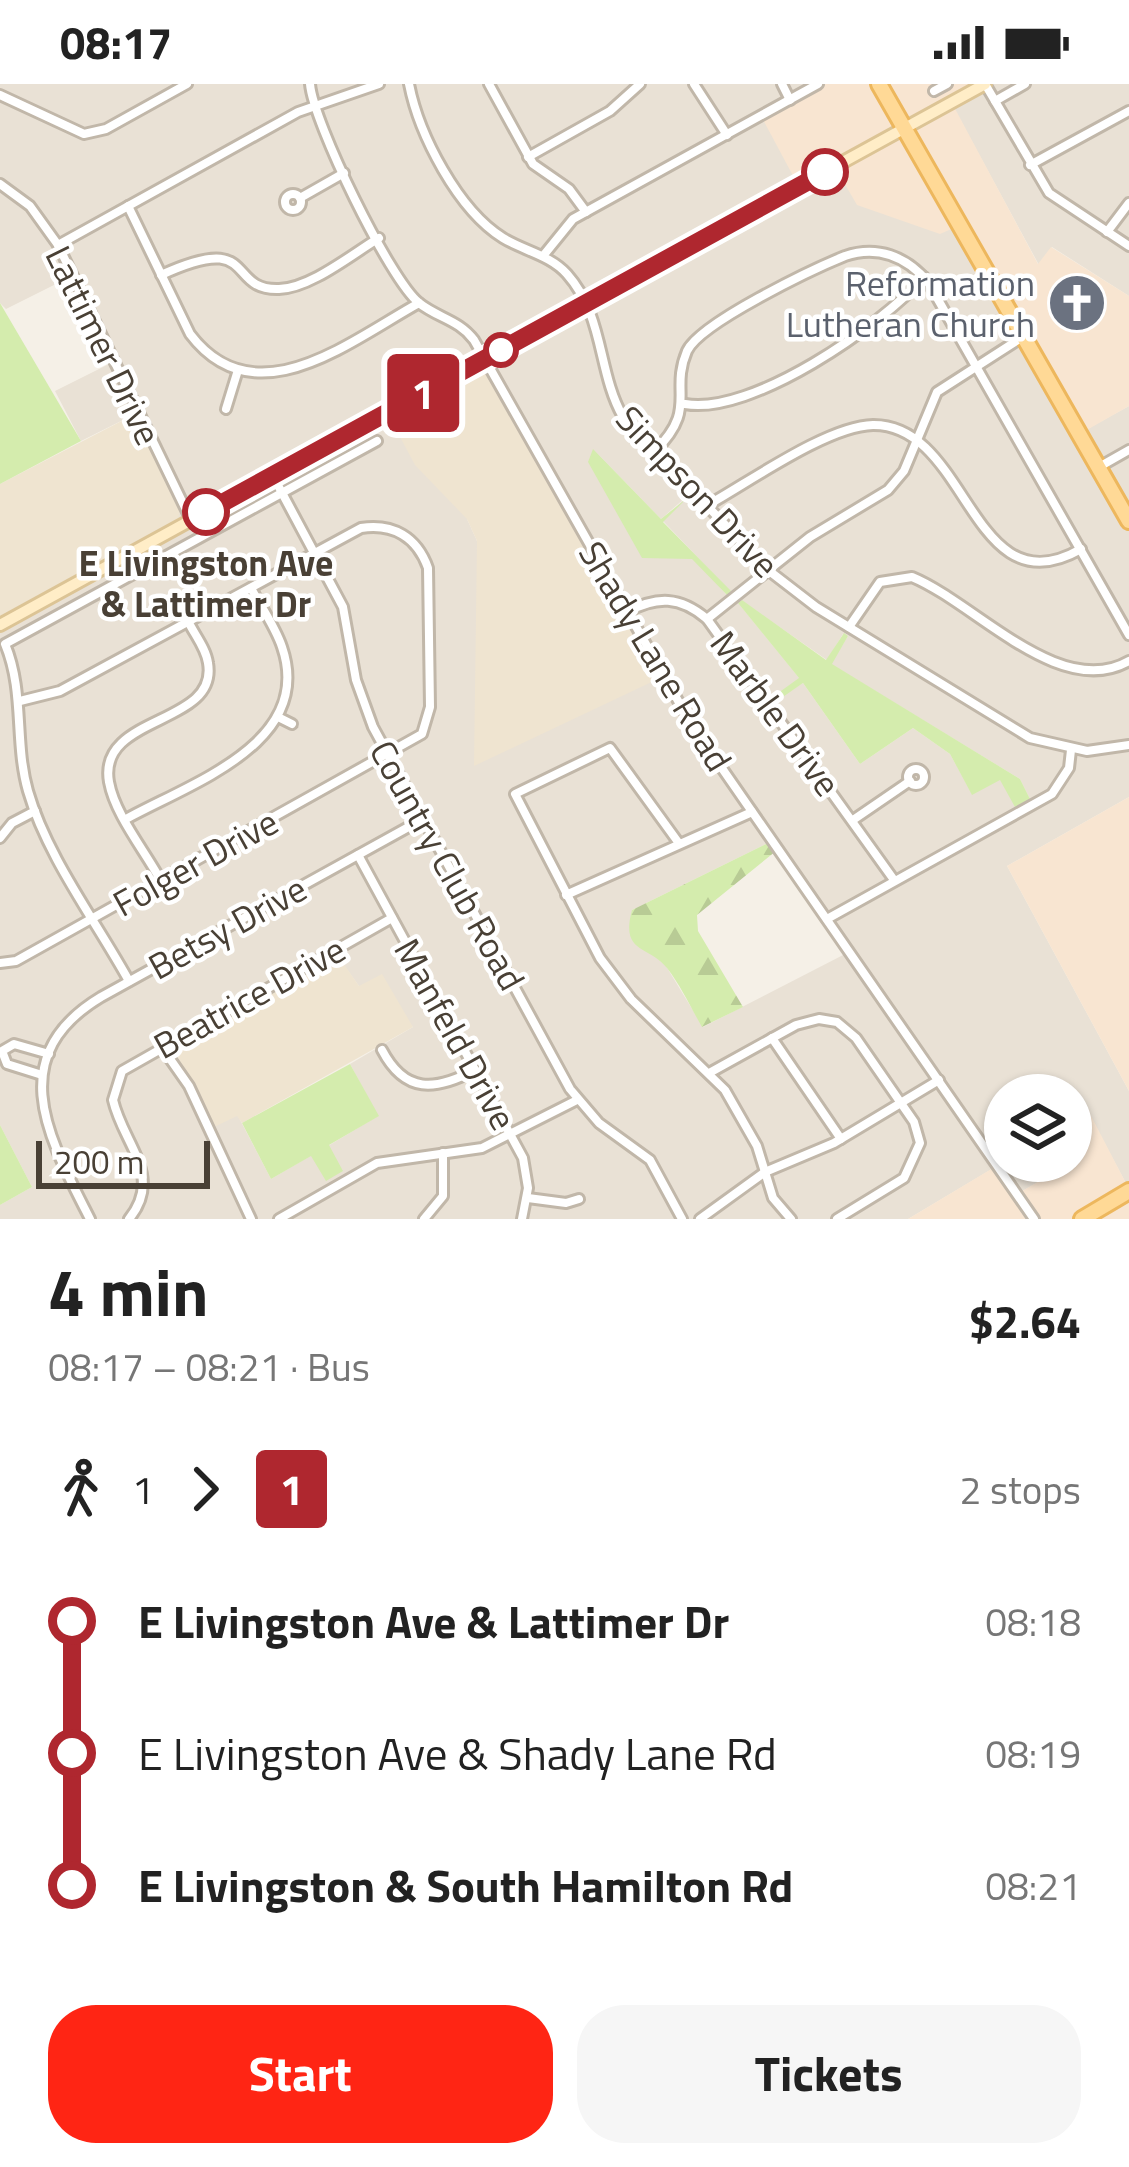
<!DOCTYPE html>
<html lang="en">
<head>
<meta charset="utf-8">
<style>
	:root { --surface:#fff; --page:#f6f6f6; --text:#222; --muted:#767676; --accent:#ff2514 }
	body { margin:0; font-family:"Titillium Web",sans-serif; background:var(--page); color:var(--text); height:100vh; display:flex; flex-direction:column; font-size:45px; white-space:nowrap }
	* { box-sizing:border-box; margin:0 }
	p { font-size:39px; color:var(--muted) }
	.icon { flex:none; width:66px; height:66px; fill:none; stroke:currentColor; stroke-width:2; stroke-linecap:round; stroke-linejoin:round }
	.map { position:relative; height:1135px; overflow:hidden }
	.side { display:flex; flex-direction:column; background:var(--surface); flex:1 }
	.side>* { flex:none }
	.badge { padding:0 24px; border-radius:9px; font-size:42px; line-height:78px }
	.tools { position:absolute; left:984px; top:990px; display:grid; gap:24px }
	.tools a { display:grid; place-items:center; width:108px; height:108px; border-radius:50%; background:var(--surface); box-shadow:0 3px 9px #0004; font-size:60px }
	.scale { position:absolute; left:36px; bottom:30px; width:174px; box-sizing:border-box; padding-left:12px; border:6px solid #494035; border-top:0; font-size:33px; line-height:42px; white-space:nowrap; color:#494035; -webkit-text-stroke:9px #fff; paint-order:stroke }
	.map>.badge { position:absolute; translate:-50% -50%; box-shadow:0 0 0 6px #fff }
	.legs { display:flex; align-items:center; gap:18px; height:132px; padding:0 48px; font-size:39px }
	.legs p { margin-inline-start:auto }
	.overview { display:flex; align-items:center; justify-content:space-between; height:204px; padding:0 48px }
	h1 { font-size:66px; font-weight:700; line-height:90px }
	.action { display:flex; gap:24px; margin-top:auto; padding:24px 48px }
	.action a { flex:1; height:138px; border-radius:48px; background:var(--accent); color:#fff; font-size:48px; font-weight:700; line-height:138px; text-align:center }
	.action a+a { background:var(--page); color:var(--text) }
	ul { padding:0 48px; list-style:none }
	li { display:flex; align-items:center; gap:42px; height:132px; font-size:45px }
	li i { display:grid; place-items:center; width:18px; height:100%; margin:0 15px; background:currentColor }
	li i::after { content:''; width:30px; height:30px; margin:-15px; border:9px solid; border-radius:50%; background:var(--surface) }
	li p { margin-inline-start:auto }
	li:first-child i { background:linear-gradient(#0000 50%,currentColor 0) }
	li:last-child i { background:linear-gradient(currentColor 50%,#0000 0) }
	.status { display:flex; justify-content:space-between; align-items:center; height:84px; padding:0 60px; background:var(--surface); direction:ltr }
	.status svg { height:33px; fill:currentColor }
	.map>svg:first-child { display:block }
</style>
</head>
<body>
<div class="status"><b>08:17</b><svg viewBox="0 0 49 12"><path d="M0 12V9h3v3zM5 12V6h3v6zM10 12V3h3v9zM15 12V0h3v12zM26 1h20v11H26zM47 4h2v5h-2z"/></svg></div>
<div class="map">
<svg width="1129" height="1135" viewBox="0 0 1129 1135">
	<defs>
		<pattern id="forest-firs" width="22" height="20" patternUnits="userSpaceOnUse" patternTransform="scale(3)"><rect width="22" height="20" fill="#d4ecad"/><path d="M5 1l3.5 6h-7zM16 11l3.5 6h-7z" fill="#b8cb95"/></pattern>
	</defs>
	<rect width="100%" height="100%" fill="#f5f0e7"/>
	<!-- residential -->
	<g fill="#e9e1d5" fill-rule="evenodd">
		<path d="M0,0H819L835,83L956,142L1078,350L1129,322V713L1007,782L1129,1007V1105L1088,1028L1071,1037V1011H1005V1077L1068,1081L1017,1110L997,1082L908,1135H0V1121L32,1103L0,1041V532L178,435L135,330L81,357L55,307L111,279L70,193L6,225L0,219ZM594,366L661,435L686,413L663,437L731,508L726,510ZM467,435L660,594L477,457ZM741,516L827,576L843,550L848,552L831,580L1020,695L1030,715L1000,695L972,710L950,670L913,644L860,680L803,599L776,616L800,595L739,520ZM770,758L847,869L703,943L632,826ZM338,873L359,902L413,943L350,980L378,1032L328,1062L342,1087L312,1071L271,1095L238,1032Z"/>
		<path d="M973,0H1129V212L1052,163L1039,181L951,19L975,4Z"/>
	</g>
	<!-- commercial -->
	<g fill="#f8e5d1">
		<path d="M819,0H973L975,5L952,19L1038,180L1051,163L1129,212V322L1078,351L956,143L940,150L857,121L835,83L799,103L761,32Z"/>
		<path d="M1129,713V1007L1007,782Z"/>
		<path d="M1089,1028L1129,1105V1135H908L998,1081L1017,1110L1067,1081L1071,1037Z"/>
	</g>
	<!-- education -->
	<g fill="#efe4d0">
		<path d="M484,285L660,594L474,682L477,457L467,435L415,381L391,336Z"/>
		<path d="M135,330L180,426L178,435L0,532V400Z"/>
		<path d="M339,873L359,902L382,890L413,943L242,1039L237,1032L212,1044L171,965Z"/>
	</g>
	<!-- forest -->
	<path fill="url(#forest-firs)" d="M770,758L776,767L697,831L698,847L743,923L702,943C691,924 681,902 667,884C649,861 620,870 632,826Z"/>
	<!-- park -->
	<g fill="#d4ecad">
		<path d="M0,219L81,357L0,400Z"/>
		<path d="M593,365L661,435L687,414L663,438L731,507L727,511L692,475L642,474L588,378Z"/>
		<path d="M742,516L826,576L844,549L848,552L832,580L1020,695L1030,715L1015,723L1000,696L972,711L950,670L913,644L860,680L803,599L777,617L774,612L799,594L738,519Z"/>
		<path d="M350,980L379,1032L329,1061L343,1087L326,1097L311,1072L271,1095L242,1039Z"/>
		<path d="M0,1041L32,1103L0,1121Z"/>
	</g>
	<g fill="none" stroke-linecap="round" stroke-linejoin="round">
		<!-- street casing -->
		<g stroke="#c1b7a9" stroke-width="14">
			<g id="street">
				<path d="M310,0C313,38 390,196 419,219C438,234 459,236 474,256L690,638L1034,1135"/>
				<path d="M409,0C419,51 458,126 503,154C524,167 550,171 567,190C605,233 597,287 623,333L768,486L816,523L1030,654L1087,667L1129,661"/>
				<path d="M489,0L533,80L569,105L586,128"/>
				<path d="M694,0L727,51"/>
				<path d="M782,0L790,16"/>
				<path d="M985,0L1049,109L1129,162"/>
				<path d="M934,7L947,0"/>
				<path d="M0,11L84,50L106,45L187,0"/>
				<path d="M995,17L1025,0"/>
				<path d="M528,73L610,27L640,0"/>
				<path d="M1030,81L1129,27"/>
				<path d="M0,100L30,122L58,161L191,436"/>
				<circle cx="293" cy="118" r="8"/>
				<path d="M300,114L344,89"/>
				<path d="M128,122L190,250C255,336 350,257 419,219"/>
				<path d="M1107,148L1129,119"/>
				<path d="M58,161L298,28L379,0"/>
				<path d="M543,172L573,135L818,0"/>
				<path d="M161,191C259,146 225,207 279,205C311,204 352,170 379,154"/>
				<path d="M685,320C751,332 881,242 924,193"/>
				<path d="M226,325L238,286"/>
				<path d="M654,368C699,324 669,309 687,267C700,239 813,185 845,172C877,161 906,172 928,198L1129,551"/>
				<path d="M1099,383L1129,366"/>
				<path d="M273,392L343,523L356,596L373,643L570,1005L599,1039L650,1076L682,1135"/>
				<path d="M706,422C748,399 827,342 873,341C969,340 971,528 1081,465"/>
				<path d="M627,528C657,512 680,512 707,535L894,796"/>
				<path d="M707,535L810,453L888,406L904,387L937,308L1021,254"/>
				<path d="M849,543L880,498L912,493C975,519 1060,617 1129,577"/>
				<path d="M278,633L292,640"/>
				<circle cx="916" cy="693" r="8"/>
				<path d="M126,735C191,699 315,659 282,563C275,542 261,523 251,504"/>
				<path d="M853,736L910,697"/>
				<path d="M0,754L12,739L35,727"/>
				<path d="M678,758L610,664L515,710L600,874L631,915L725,1006L757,1062L773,1114L791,1135"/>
				<path d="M358,771L523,1074L528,1104L522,1135"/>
				<path d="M161,797C145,767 115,731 109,698C97,630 219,642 208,579C206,564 194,550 188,537"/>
				<path d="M566,811L752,728"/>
				<path d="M827,835L1052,710L1069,684L1071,666"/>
				<path d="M0,879L16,877L422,650L430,623L428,484C417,453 393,439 361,444L60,607L20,617"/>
				<path d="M129,897C96,837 47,773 28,707C14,658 25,608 5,560L377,357"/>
				<path d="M772,954L841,1055"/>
				<path d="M161,962L189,1002L251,1135"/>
				<path d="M382,966C405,1010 435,1007 475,986"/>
				<path d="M711,988L796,941L819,935L837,938L856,954L914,1038L920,1059L904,1094L837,1135"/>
				<path d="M42,991L7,980L2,967L14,960L49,970"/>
				<path d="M528,1114L566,1119L579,1115"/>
				<path d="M90,1135C50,1056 1,973 101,913L423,735"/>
				<path d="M129,1135C164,1092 123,1060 113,1016L122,987L392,834"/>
				<path d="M279,1135L377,1079L482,1064L577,1016"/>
				<path d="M424,1135L443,1112V1069"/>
				<path d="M700,1135L765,1088L834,1059L939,996"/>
			</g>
		</g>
		<!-- secondary casing -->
		<g stroke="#dcc495" stroke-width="16">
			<path id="secondary" d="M0,541L985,0"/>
		</g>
		<!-- primary casing -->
		<g stroke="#edb75d" stroke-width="20">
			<g id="primary">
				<path d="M879,0L1129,437"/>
				<path d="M1082,1135L1129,1107"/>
			</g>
		</g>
		<!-- street -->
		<use href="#street" stroke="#fff" stroke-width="8"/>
		<!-- secondary -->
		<use href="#secondary" stroke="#ffedc7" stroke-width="10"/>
		<!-- primary -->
		<use href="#primary" stroke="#ffd996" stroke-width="14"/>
	</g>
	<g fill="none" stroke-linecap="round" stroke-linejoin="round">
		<!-- line-1 casing -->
		<g stroke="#fff" stroke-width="27">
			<path id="line-1" d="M206,428L825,88"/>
		</g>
		<!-- line-1 -->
		<use href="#line-1" stroke="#af272f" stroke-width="18"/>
	</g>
	<!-- icons -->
	<defs>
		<g id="church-disc" transform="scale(3)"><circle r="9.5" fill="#6b7280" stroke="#fff"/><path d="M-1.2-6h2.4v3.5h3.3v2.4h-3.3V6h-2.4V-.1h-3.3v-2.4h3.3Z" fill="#fff"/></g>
	</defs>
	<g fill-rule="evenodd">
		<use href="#church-disc" x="1077" y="219"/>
	</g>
	<!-- markers -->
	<g fill="#fff" stroke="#af272f" stroke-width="6">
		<circle cx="825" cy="88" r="21"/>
		<circle cx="501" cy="266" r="15"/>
		<circle cx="206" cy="428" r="21"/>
	</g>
	<g text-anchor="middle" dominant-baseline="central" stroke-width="9" stroke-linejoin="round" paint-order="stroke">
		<!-- worship labels -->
		<g font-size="36" fill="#5b616d" stroke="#fff" text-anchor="end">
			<text x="1035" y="198">Reformation<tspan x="1035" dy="41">Lutheran Church</tspan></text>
		</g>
		<!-- street labels -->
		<g font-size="36" fill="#494035" stroke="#fff">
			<text transform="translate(104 261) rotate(64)">Lattimer Drive</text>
			<text transform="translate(698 407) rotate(47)">Simpson Drive</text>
			<text transform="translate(656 572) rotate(59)">Shady Lane Road</text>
			<text transform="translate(776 629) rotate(54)">Marble Drive</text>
			<text transform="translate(195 778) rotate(-29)">Folger Drive</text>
			<text transform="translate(448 781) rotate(61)">Country Club Road</text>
			<text transform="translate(227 843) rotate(-29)">Betsy Drive</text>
			<text transform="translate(249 913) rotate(-29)">Beatrice Drive</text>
			<text transform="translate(456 950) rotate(61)">Manfeld Drive</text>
		</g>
		<!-- stop labels -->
		<g font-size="36" font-weight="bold" fill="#494035" stroke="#fff">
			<text x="206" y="478">E Livingston Ave<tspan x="206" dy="41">&amp; Lattimer Dr</tspan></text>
		</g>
	</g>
</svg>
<div class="tools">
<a><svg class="icon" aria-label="layers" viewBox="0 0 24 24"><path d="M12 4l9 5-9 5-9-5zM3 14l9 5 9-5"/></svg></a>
</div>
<div class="scale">200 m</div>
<b class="badge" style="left:423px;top:309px;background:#af272f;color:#fff">1</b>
</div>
<section class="side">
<div class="overview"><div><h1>4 min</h1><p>08:17 – 08:21 · Bus</p></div><b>$2.64</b></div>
<div class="legs"><svg class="icon" aria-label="walk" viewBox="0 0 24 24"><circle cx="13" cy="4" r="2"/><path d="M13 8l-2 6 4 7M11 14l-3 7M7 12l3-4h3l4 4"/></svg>1<svg class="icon" aria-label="forward" viewBox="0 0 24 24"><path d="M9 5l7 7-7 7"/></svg><b class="badge" style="background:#af272f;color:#fff">1</b><p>2 stops</p></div>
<ul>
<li><i style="color:#af272f"></i><b>E Livingston Ave &amp; Lattimer Dr</b><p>08:18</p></li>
<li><i style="color:#af272f"></i><span>E Livingston Ave &amp; Shady Lane Rd</span><p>08:19</p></li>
<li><i style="color:#af272f"></i><b>E Livingston &amp; South Hamilton Rd</b><p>08:21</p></li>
</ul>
<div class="action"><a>Start</a><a>Tickets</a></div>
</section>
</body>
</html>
